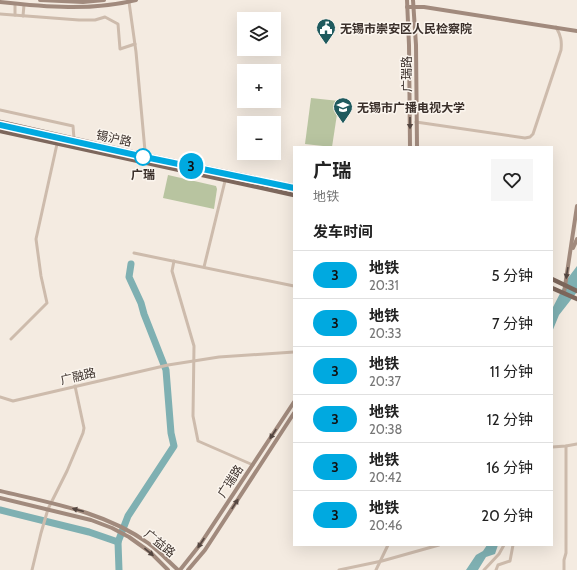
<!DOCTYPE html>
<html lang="zh">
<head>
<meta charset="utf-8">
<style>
	:root { --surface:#fff; --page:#f6f6f6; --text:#222; --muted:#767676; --line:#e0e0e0 }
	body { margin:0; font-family:Cabin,"Noto Sans SC",sans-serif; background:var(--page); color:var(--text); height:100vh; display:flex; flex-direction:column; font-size:15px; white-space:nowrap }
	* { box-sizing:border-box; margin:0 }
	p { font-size:13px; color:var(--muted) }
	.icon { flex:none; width:22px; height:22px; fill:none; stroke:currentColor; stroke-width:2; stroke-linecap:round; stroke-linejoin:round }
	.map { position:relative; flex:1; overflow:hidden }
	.drawer { position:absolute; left:293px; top:146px; width:260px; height:400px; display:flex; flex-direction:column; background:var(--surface); border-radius:0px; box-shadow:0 4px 16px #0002 }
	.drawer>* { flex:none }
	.badge { padding:0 8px; border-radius:13px; font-size:14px; line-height:26px }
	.fabs { position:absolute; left:237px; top:12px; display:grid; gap:8px }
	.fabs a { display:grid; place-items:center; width:44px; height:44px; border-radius:0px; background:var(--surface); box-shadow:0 4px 16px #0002; font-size:20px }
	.map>.badge { position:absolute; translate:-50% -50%; box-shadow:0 0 0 2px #fff }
	h2 { padding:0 20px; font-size:15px; line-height:36px }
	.round { display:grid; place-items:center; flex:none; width:42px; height:42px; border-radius:0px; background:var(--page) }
	.summary { display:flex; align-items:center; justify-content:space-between; height:68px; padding:0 20px }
	h1 { font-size:19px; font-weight:700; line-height:30px }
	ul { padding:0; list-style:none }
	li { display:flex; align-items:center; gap:12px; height:48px; padding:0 20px; border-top:1px solid var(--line) }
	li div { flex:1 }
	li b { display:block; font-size:15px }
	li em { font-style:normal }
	li .badge { min-width:44px; font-weight:700; text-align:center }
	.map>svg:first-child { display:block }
</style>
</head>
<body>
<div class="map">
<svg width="577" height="570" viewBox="0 0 577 570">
	<rect width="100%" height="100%" fill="#f4ebe1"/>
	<!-- green -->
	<g fill="#b8c4a0">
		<path d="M311,98L339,101L332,147L305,144Z"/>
		<path d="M168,175L216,186L217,189L214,209L163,198Z"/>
	</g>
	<!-- water -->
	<g fill="#7fb0b2">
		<path d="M577,266V292L559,315L552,332V309L568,278Z"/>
		<path d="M487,545H498L495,554L486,557L478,570H466L476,555L483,551Z"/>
	</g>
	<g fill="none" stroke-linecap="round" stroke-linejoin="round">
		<!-- river -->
		<g stroke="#7fb0b2" stroke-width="7">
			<path d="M0,510L89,532L118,542"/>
			<path d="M119,570L118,542L128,516L174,446L171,433L166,370L144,314L141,303L129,277L131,264"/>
		</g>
		<!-- street -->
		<g stroke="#cdbbac" stroke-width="3">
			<path d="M129,2L136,52L146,162"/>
			<path d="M0,14L79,20H95L105,17L118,24L120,49L135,44"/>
			<path d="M15,15V4"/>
			<path d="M23,16L24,5"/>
			<path d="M0,110L73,126L74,139"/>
			<path d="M416,122L525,138L530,137L533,134L561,50C562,41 561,36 556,27"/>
			<path d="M134,253L294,286"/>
			<path d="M174,261L172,271L194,346L193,416L198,441L253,465"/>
			<path d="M204,267L225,181"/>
			<path d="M11,339L47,303L41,276L36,239L57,144"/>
			<path d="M0,397L13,401L168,365L219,357L294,352"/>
			<path d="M552,447L566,446L577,444"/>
			<path d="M32,570L41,533L48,509L67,471L83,433L84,428L75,386"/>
			<path d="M339,570L382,561L439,545"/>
			<path d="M376,570L388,545"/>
			<path d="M484,570L499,554L504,545"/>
			<path d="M496,570L498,565L510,561L513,545"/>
			<path d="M564,570V560L566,553V446"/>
		</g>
		<!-- secondary -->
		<g stroke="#a18a7d" stroke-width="4">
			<path d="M40,0L83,2L104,0"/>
			<path d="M407,0L409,45L410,147"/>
			<path d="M413,0L416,45L417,147"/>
			<path d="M0,2C45,7 92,11 136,0"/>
			<path d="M407,7H424L577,31"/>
			<path d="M573,248L577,239"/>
			<path d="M564,293L577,206"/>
			<path d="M0,491C51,503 105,512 148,543C159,551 168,561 178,570"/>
			<path d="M0,498L91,520L112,528L129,537L150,552L168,570"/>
			<path d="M180,570L199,546L294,402"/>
			<path d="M188,570L205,550L294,413"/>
		</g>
		<!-- primary -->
		<g stroke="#7d675c" stroke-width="4.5">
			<path d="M0,122L145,155L294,186"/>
			<path d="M0,131L294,195"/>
			<path d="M552,279L577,291"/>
			<path d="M552,288L577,299"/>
		</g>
	</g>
	<!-- one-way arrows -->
	<defs><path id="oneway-solid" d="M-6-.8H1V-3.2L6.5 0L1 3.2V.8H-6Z"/></defs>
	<g fill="#544640">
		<use href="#oneway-solid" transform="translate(410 123) rotate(90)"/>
		<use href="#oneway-solid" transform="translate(567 273) rotate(99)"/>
		<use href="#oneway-solid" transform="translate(273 434) rotate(123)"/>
		<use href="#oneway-solid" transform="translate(235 504) rotate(-57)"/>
		<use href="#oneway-solid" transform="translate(78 510) rotate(-165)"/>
		<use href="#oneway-solid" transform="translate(201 543) rotate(124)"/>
		<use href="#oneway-solid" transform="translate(149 552) rotate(40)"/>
	</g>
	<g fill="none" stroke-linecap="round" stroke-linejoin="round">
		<!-- line casing -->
		<g stroke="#fff" stroke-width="9">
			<path id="line" d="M0,125L140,156L294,188"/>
		</g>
		<!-- line -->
		<use href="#line" stroke="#00a9e0" stroke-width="6"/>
	</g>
	<!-- icons -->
	<defs>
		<g id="civic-pin" transform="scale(1)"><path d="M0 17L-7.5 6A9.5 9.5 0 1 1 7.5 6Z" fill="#1f5a5e" stroke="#fbf5ee"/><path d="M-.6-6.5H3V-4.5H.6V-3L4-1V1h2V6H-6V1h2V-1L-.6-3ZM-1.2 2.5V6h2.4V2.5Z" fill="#fff"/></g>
		<g id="school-pin" transform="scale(1)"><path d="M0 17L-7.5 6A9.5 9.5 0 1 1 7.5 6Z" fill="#1f5a5e" stroke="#fbf5ee"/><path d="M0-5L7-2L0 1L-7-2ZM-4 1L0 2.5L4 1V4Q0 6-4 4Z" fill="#fff"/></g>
	</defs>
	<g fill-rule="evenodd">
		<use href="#civic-pin" x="326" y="28"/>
		<use href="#school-pin" x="343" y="107"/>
	</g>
	<!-- markers -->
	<circle fill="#fff" stroke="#00a9e0" stroke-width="2" cx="143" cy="157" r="8"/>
	<g text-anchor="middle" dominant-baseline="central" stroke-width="3" stroke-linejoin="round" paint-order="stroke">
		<!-- poi labels -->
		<g font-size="12" font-weight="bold" fill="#3b302b" stroke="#fbf5ee" text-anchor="start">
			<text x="340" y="28">无锡市崇安区人民检察院</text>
			<text x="357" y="107">无锡市广播电视大学</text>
		</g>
		<!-- street labels -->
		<g font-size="12" fill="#3b302b" stroke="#fbf5ee">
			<text transform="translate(406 74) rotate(-90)">广瑞路</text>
			<text transform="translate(114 138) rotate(12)">锡沪路</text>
			<text transform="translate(78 376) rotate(-13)">广融路</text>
			<text transform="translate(230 481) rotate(-57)">广瑞路</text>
			<text transform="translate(160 543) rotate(39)">广益路</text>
		</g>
		<!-- stop labels -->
		<g font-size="12" font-weight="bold" fill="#3b302b" stroke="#fbf5ee">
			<text x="143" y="174">广瑞</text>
		</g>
	</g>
</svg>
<div class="fabs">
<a><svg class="icon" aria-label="layers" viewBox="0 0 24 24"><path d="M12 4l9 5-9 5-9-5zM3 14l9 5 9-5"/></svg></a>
<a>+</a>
<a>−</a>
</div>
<b class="badge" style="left:191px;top:166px;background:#00a9e0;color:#111">3</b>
<section class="drawer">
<div class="summary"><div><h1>广瑞</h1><p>地铁</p></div><a class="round"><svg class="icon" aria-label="heart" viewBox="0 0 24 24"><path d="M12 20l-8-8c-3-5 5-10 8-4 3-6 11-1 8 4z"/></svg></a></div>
<h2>发车时间</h2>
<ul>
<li><span class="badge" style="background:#00a9e0;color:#111">3</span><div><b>地铁</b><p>20:31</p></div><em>5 分钟</em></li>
<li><span class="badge" style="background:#00a9e0;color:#111">3</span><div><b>地铁</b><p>20:33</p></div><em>7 分钟</em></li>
<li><span class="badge" style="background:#00a9e0;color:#111">3</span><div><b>地铁</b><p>20:37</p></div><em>11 分钟</em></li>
<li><span class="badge" style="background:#00a9e0;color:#111">3</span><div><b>地铁</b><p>20:38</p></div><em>12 分钟</em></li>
<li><span class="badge" style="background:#00a9e0;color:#111">3</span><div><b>地铁</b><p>20:42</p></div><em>16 分钟</em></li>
<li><span class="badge" style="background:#00a9e0;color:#111">3</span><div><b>地铁</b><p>20:46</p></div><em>20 分钟</em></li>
</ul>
</section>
</div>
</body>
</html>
